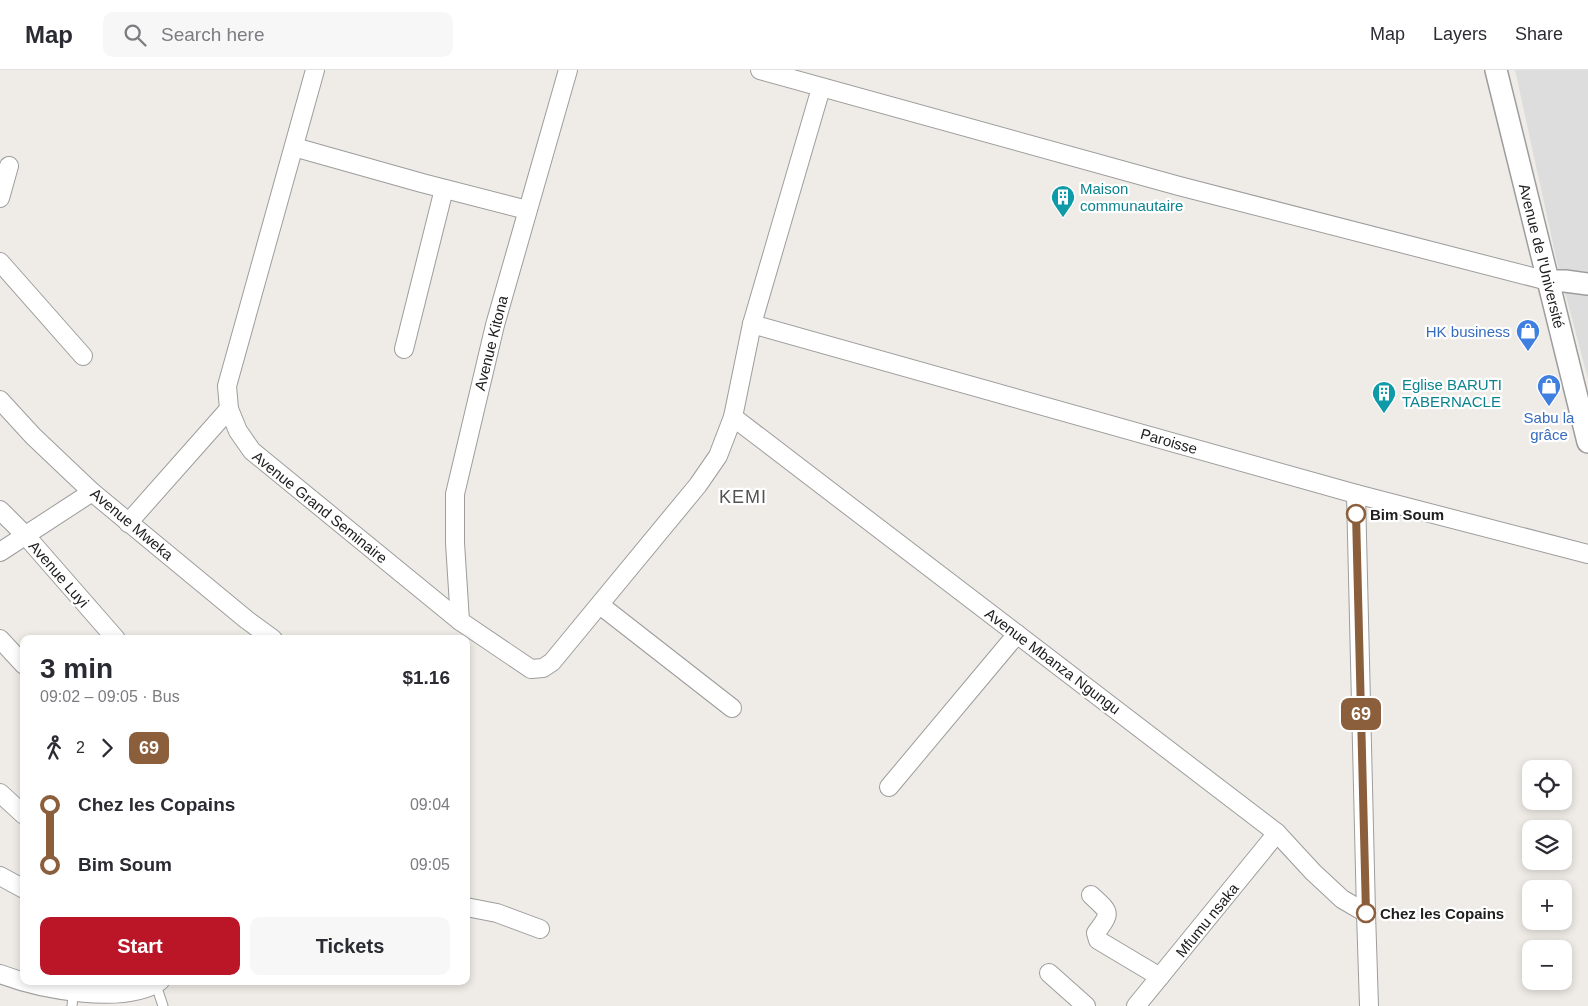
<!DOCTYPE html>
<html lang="en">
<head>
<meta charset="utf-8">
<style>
	:root { --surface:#fff; --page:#f7f7f7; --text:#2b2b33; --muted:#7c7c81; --line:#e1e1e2; --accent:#ba1628 }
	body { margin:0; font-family:Arial,sans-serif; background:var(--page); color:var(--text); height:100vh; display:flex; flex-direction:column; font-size:19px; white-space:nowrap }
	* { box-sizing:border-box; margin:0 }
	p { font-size:16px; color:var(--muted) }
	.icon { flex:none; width:28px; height:28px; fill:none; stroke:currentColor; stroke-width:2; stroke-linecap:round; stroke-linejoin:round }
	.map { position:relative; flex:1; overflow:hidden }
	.drawer { position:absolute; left:20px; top:565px; width:450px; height:350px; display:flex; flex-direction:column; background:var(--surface); border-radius:10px; box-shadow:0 2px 8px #0003 }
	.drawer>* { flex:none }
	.badge { padding:0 10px; border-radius:8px; font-size:18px; line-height:32px }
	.tools { position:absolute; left:1522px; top:690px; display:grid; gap:10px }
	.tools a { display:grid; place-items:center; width:50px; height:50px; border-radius:10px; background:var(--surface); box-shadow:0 2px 8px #0003; font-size:25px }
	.map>.badge { position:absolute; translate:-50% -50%; box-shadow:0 0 0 2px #fff }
	.legs { display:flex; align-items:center; gap:8px; height:55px; padding:0 20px; font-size:16px }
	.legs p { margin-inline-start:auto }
	.head { display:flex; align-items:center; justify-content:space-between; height:85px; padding:0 20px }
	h1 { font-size:28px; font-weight:600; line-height:38px }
	.action { display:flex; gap:10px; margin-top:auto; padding:10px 20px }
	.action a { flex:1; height:58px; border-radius:10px; background:var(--accent); color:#fff; font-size:20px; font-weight:600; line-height:58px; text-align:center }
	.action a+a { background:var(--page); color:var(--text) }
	ul { padding:0 20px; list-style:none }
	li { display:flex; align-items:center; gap:18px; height:60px; font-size:19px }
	li i { display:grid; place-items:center; width:8px; height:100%; margin:0 6px; background:currentColor }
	li i::after { content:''; width:12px; height:12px; margin:-6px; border:4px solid; border-radius:50%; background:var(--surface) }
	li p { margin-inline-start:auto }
	li:first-child i { background:linear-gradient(#0000 50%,currentColor 0) }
	li:last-child i { background:linear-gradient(currentColor 50%,#0000 0) }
	header { display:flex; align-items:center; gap:30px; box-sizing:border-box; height:70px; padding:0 25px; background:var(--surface); border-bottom:1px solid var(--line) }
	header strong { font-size:24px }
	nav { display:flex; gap:28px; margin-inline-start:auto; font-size:18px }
	.search { width:350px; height:45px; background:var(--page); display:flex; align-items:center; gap:12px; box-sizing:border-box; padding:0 18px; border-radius:10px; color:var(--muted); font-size:19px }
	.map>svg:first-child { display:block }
</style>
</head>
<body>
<header>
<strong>Map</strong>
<div class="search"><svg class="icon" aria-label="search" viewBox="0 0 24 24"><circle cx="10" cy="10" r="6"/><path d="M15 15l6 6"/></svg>Search here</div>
<nav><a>Map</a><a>Layers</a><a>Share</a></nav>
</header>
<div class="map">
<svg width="1588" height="936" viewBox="0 0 1588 936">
	<rect width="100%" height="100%" fill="#efece7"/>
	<!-- residential -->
	<path fill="#dedddd" d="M1515,0H1588V309L1557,192Z"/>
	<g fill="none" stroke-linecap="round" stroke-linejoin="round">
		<!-- service casing -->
		<g stroke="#9d9d9d" stroke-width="11">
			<g id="service">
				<path d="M156,915L163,936"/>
				<path d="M72,936L73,925"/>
			</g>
		</g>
		<!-- minor casing -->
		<g stroke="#9d9d9d" stroke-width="20">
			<g id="minor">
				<path d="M315,0L227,316L229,339L238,361L252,381L460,551L531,599L543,598L552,592L698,415L718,386L733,347L752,254L821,18"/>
				<path d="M760,0L1179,116L1548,211"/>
				<path d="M294,77L422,113L527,140"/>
				<path d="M0,128L9,96"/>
				<path d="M0,192L83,286"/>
				<path d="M752,254L1356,424L1588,484"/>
				<path d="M404,279L444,119"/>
				<path d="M0,330L33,366L92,422L247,550L273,569"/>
				<path d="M733,347L1277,763L1313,802L1342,829L1366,843"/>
				<path d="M1356,424L1366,843L1369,936"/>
				<path d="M0,440L26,466L116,569"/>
				<path d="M128,453L229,339"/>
				<path d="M0,482L92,422"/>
				<path d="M600,535L732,638"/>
				<path d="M460,551L455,473V424L495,255L568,0"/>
				<path d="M0,569L24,595"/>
				<path d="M889,717L1017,564"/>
				<path d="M0,723L24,745"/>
				<path d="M0,806L24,819"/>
				<path d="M1091,825C1110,843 1112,841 1096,863L1098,870L1160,907"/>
				<path d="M466,837L497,843L540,859"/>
				<path d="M1049,903L1086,936"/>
				<path d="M0,904C39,919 124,936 160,911"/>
				<path d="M1136,936L1277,763"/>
			</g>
		</g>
		<!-- tertiary casing -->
		<g stroke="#9d9d9d" stroke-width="24">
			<g id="tertiary">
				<path d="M1496,0L1588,372"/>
				<path d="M1548,211H1565L1588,214"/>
			</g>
		</g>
		<!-- service -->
		<use href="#service" stroke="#fff" stroke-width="9"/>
		<!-- minor -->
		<use href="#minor" stroke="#fff" stroke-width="18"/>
		<!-- tertiary -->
		<use href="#tertiary" stroke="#fff" stroke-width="21"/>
	</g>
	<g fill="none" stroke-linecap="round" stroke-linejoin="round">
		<!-- line-1 casing -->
		<g stroke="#fff" stroke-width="11">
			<path id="line-1" d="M1356,444L1366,843"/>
		</g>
		<!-- line-1 -->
		<use href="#line-1" stroke="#8b5e3c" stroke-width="8"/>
	</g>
	<!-- icons -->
	<defs>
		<g id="building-pin" transform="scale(1.25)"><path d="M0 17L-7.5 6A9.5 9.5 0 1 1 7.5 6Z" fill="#0f9aa8" stroke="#fff"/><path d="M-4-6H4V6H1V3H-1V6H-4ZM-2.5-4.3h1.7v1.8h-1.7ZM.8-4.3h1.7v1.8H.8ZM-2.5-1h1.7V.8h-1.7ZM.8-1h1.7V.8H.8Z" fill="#fff"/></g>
		<g id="shop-pin" transform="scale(1.25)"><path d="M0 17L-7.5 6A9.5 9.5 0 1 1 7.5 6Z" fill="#3f7fe0" stroke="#fff"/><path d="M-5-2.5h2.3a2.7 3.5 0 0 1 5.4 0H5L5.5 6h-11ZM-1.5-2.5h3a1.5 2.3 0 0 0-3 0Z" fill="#fff"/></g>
	</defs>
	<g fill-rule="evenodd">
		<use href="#building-pin" x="1063" y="127"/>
		<use href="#shop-pin" x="1528" y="261"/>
		<use href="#shop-pin" x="1549" y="316"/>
		<use href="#building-pin" x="1384" y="323"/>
	</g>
	<!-- markers -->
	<g fill="#fff" stroke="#8b5e3c" stroke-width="2.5">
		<circle cx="1356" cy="444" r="9"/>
		<circle cx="1366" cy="843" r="9"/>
	</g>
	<g text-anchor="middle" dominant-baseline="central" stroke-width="4.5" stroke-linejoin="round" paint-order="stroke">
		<!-- culture labels -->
		<g font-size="15" fill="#0d838f" stroke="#fff" text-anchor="start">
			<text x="1080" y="118">Maison<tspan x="1080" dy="17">communautaire</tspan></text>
			<text x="1402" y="314">Eglise BARUTI<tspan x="1402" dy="17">TABERNACLE</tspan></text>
		</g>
		<!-- street labels -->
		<g font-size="15" fill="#202020" stroke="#fff">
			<text transform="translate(1542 186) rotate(76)">Avenue de l'Université</text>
			<text transform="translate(491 273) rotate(-76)">Avenue Kitona</text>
			<text transform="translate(1169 371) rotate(16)">Paroisse</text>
			<text transform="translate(320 437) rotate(39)">Avenue Grand Seminaire</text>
			<text transform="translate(132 454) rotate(40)">Avenue Mweka</text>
			<text transform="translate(59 504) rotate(49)">Avenue Luyi</text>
			<text transform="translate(1053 591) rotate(37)">Avenue Mbanza Ngungu</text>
			<text transform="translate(1207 850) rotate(-51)">Mfumu nsaka</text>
		</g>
		<!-- shop labels -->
		<g font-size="15" fill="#366cbe" stroke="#fff" text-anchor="end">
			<text x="1510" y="261">HK business</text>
			<text x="1549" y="347" text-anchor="middle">Sabu la<tspan x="1549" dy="17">grâce</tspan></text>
		</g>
		<!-- stop labels -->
		<g font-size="15" font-weight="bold" fill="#202020" stroke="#fff" text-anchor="start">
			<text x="1370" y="444">Bim Soum</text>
			<text x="1380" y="843">Chez les Copains</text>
		</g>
		<!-- quarter labels -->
		<g font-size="18" letter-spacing="1" fill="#535353" stroke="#fff">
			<text x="743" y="427">KEMI</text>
		</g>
	</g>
</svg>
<div class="tools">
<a><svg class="icon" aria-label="locate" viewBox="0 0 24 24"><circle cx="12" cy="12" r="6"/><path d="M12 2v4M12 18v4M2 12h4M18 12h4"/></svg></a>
<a><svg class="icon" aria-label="layers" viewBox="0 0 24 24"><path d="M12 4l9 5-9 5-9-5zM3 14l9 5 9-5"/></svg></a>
<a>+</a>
<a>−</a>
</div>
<b class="badge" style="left:1361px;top:644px;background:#8b5e3c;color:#fff">69</b>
<section class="drawer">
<div class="head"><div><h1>3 min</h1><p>09:02 – 09:05 · Bus</p></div><b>$1.16</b></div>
<div class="legs"><svg class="icon" aria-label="walk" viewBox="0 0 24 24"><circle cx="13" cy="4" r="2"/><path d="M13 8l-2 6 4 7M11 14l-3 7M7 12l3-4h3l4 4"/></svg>2<svg class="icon" aria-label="forward" viewBox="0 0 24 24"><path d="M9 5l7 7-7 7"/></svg><b class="badge" style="background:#8b5e3c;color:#fff">69</b></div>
<ul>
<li><i style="color:#8b5e3c"></i><b>Chez les Copains</b><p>09:04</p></li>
<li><i style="color:#8b5e3c"></i><b>Bim Soum</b><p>09:05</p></li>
</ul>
<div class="action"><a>Start</a><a>Tickets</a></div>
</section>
</div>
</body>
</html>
